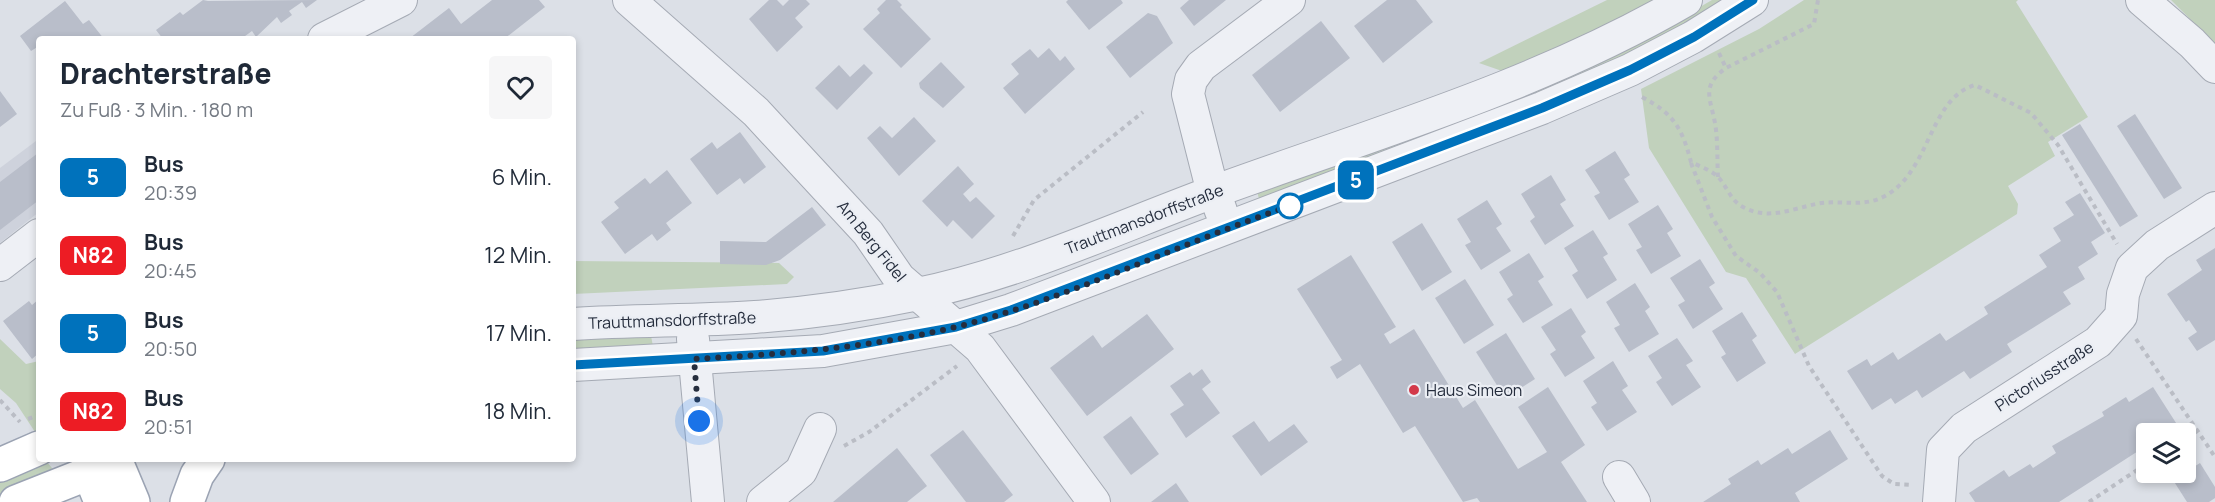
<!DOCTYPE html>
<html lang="de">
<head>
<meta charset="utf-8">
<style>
	:root { --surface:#fff; --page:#f6f6f7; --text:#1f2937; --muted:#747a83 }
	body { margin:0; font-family:Manrope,sans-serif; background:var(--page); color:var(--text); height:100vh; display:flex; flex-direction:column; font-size:22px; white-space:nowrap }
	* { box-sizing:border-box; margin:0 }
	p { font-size:20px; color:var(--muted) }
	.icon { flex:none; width:33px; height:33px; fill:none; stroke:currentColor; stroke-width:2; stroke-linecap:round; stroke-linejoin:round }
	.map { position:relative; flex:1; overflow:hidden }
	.drawer { position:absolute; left:36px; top:36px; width:540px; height:426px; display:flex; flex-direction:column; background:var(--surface); border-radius:6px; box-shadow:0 3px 9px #0003 }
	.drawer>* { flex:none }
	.badge { padding:0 12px; border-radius:9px; font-size:21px; line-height:39px }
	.controls { position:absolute; left:2136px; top:423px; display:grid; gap:12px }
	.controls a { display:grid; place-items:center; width:60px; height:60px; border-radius:6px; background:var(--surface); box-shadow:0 3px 9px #0003; font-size:30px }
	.you { position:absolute; width:30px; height:30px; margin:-15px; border:4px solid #fff; border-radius:50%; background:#1a73e8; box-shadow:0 0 0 9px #1a73e833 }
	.map>.badge { position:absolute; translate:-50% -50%; box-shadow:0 0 0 3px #fff }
	.round { display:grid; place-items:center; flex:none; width:63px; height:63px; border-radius:6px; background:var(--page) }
	.headline { display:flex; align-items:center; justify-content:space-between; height:102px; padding:0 24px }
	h1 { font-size:28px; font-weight:800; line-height:45px }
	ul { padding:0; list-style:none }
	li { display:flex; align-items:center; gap:18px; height:78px; padding:0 24px }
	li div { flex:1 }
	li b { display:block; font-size:22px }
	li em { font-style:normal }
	li .badge { min-width:66px; font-weight:700; text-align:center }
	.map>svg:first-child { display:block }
</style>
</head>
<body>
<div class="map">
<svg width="2215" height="502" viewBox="0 0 2215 502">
	<rect width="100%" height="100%" fill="#dce0e7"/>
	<!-- built -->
	<path fill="#ced2dc" d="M36,141L39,144V212L0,243V168Z"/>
	<!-- green -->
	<g fill="#c1d1bc">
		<path d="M1607,0H1654L1598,30L1502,71L1479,63Z"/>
		<path d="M1712,0H1728L1661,40L1578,78L1259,199L1257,191L1657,32Z"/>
		<path d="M1804,0H2018L2016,2L2088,117L2048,142L2055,156L2008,186L2018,204L2017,214L1795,354L1746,278L1726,272L1649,148L1641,89L1759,29Z"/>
		<path d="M2171,0H2215V44Z"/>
		<path d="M573,261L779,263L794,277L787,284L573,294Z"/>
		<path d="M651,336L653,346L573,351V338Z"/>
		<path d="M0,339L26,364L39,361L37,435L16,403L0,389Z"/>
		<path d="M46,461L52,468L49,474L0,495V480Z"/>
	</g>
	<!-- building -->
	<g fill="#b9beca">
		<path d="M203,0L208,1L317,0L306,8L302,2L289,11L292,15L281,23L277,17L256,37L252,31L241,39H163L156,30L180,12L183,15Z"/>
		<path d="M492,0H539L545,7L504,39L410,38L449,8L461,24Z"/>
		<path d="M769,0H777L783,6L789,0H806L810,4L795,18L803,27L777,52L749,19Z"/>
		<path d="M886,0H897L902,5L900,7L931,39L901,68L863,29L880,13L877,9Z"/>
		<path d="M1068,0H1121L1123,3L1089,30L1066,2Z"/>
		<path d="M1189,0H1226L1194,26L1180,8Z"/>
		<path d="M1387,0H1416L1433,22L1383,63L1354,26Z"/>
		<path d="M65,1L83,24L89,20L104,39H39V46L31,51L20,36Z"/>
		<path d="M1148,13L1157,16L1173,43L1130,78L1106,47Z"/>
		<path d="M1321,21L1350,58L1280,112L1252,75Z"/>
		<path d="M1049,48L1060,61L1065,56L1075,69L1025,114L1003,88L1019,74L1011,64L1030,49L1038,58Z"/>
		<path d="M941,62L965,87L943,108L920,88L919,83Z"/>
		<path d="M864,64L873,73L837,110L815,88L839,65L850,77Z"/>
		<path d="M0,91L17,114L0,127Z"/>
		<path d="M2135,114L2182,188L2164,199L2117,126Z"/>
		<path d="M914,117L936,141L899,176L867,138L880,126L892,138Z"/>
		<path d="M2080,124L2138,216L2120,227L2062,135Z"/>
		<path d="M740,132L766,167L744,184L740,178L717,195L690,159L712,142L717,149Z"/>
		<path d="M1615,151L1630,175L1624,179L1639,202L1609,220L1594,196L1600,193L1585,170Z"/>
		<path d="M38,153L39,200L0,230V182Z"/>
		<path d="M958,166L974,184L963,194L970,202L976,197L995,216L972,239L953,220L947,227L922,201Z"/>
		<path d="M667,170L692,203L666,223L671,230L657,241L652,234L625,254L601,222L619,208L614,202L645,178L650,184Z"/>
		<path d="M1551,175L1566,200L1560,204L1574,226L1545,245L1530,221L1535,217L1521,194Z"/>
		<path d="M2080,193L2105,233L2091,242L2098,254L2078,267L2085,279L2063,292L2071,304L2007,344L2012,352L1970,379L1964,371L1922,398L1917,390L1895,404L1891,398L1872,410L1847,371L1867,359L1871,366L1893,352L1898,360L1940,333L1946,341L1988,314L1984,307L2047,267L2039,255L2061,241L2053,228L2074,215L2065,202Z"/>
		<path d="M1487,200L1502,224L1496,228L1511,251L1481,270L1465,245L1471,242L1457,219Z"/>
		<path d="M1658,205L1673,229L1667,233L1681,256L1651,274L1636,250L1642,247L1628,224Z"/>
		<path d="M812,207L826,225L780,260L766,265L720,264V241L766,242Z"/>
		<path d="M1422,223L1452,272L1422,291L1392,242Z"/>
		<path d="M1593,230L1608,254L1603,257L1617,280L1587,299L1572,275L1578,271L1564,248Z"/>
		<path d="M2215,248V340L2197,351L2188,338L2197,332L2189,320L2186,322L2167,294L2202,270L2196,260Z"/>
		<path d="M1529,253L1544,277L1538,281L1553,305L1523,323L1507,299L1513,295L1499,272Z"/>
		<path d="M1351,255L1396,327L1384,334L1390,344L1414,329L1463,408L1475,400L1518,469L1547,452L1518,407L1548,387L1585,445L1561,462L1587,502H1480L1477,498L1463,502L1415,426L1403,433L1360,364L1337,379L1330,367L1342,360L1297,289Z"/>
		<path d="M1700,259L1715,283L1709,287L1723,309L1693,329L1678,305L1685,301L1670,278Z"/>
		<path d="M1465,279L1494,325L1464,344L1435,298Z"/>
		<path d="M1635,283L1650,307L1645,311L1659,334L1629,352L1614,328L1620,325L1606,302Z"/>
		<path d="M39,299V353L32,359L3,321L29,301L32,305Z"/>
		<path d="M1571,308L1586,332L1581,336L1595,358L1565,377L1550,354L1556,350L1541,327Z"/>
		<path d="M1742,312L1757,336L1752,340L1766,363L1737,382L1721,357L1726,354L1712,331Z"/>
		<path d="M1147,314L1174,349L1087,416L1050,368L1093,335L1102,348Z"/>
		<path d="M1506,333L1535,379L1505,398L1476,352Z"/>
		<path d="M1677,338L1693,361L1686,365L1701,387L1672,406L1656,382L1662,378L1648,356Z"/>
		<path d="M1613,361L1628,386L1622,390L1637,412L1607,431L1591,407L1597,403L1583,381Z"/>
		<path d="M1202,369L1211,382L1202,389L1220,413L1186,438L1170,414L1184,405L1170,386L1190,372L1193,376Z"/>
		<path d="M2153,387L2178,426L2166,434H2146V446L2059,502H1975L1969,493L2004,470L2009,477L2030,464L2033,468L2056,453L2052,446L2104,416L2102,412L2126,397L2129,402Z"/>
		<path d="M1131,416L1159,454L1131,475L1103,437Z"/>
		<path d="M1254,421L1269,442L1294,424L1308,442L1261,476L1232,436Z"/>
		<path d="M963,430L1013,495L1004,502H966L930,455Z"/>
		<path d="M1830,430L1848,459L1795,493L1800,502H1703L1731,484L1728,479L1758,460L1761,465L1788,448L1792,454Z"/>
		<path d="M897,448L927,486L907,502H833Z"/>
		<path d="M2200,463L2215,487V498L2209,502H2187L2173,480Z"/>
		<path d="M1176,483L1189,502H1151Z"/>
	</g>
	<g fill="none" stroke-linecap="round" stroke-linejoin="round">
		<!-- minor casing -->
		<g stroke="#a5aab4" stroke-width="34">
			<g id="minor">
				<path d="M629,0L756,112L868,233L899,278L980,348L1094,502"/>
				<path d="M2142,0L2192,43L2215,67"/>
				<path d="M324,39L401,0"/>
				<path d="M1221,211L1209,177L1188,94L1191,80L1201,66L1289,0"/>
				<path d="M0,265L39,235"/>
				<path d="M573,324C634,320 695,321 755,317C810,313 865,305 918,294C1024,272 1122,225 1224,188C1379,132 1542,84 1686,0"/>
				<path d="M693,339L708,502"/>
				<path d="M573,365L823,351L956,327L1011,310L1542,108L1630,70L1693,37L1752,0"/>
				<path d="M1619,477L1634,502"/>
				<path d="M763,502L801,471L820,429"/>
				<path d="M1939,502L1943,450L1964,428L2098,342L2121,316L2123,294L2132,268L2157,245L2215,208"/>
			</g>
		</g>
		<!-- major casing -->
		<g stroke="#9ba3b3" stroke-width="36">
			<g id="major">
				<path d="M89,459V472L101,502"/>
				<path d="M115,459L133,502"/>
				<path d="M0,465L39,448"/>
				<path d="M16,502L117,462"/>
				<path d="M187,502L197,475L208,459"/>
			</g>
		</g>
		<!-- path -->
		<g stroke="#babdc5" stroke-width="4" stroke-dasharray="4.5 4.5" stroke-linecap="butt">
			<path d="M1719,53L1726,68"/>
			<path d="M1642,97C1674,114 1682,128 1691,162C1699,166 1713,171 1719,178C1728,188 1731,202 1745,208C1769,220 1792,209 1816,204C1839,199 1861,208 1883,197C1931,173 1928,99 1975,85L2031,113L2058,145L2117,244"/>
			<path d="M1691,163L1712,217L1736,256L1760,273L1777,292L1809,366L1882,476L1894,484L1911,485"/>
			<path d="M1718,177C1717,159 1718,140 1715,123C1710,97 1701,86 1726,68L1814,24L1818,0"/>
			<path d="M1013,236L1034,200L1143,112"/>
			<path d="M2136,339L2215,457"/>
			<path d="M0,400L20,422"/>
			<path d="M28,419L39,415"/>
			<path d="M2186,439L2197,431"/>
			<path d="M844,446L869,432L957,366"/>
			<path d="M2089,502L2146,464"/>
		</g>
		<!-- minor -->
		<use href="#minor" stroke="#eef0f5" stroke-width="32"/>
		<!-- major -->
		<use href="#major" stroke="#fff" stroke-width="33"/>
	</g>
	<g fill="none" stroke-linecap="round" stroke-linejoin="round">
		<!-- line casing -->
		<g stroke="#fff" stroke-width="14">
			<path id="line" d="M573,365L823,351L956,327L1011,310L1542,108L1630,70L1694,37L1753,0"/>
		</g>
		<!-- line -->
		<use href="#line" stroke="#0072bc" stroke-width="9"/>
		<!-- walk -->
		<path stroke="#252d3d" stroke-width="6" stroke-dasharray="0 10.8" d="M699,421L694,359C782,354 869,348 956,327C1070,298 1178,244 1290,206"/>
	</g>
	<!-- markers -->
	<circle fill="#fff" stroke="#0072bc" stroke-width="3" cx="1290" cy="206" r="12"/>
	<circle fill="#d3394a" stroke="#ebeef4" stroke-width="2" cx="1414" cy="390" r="6"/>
	<g text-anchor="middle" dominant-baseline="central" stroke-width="4.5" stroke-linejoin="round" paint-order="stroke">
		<!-- street labels -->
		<g font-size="16" fill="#252d3d" stroke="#ebeef4">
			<text transform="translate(1144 219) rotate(-21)">Trauttmansdorffstraße</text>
			<text transform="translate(872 241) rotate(51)">Am Berg Fidel</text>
			<text transform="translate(672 320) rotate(-2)">Trauttmansdorffstraße</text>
			<text transform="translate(2044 376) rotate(-33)">Pictoriusstraße</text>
		</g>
		<!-- poi labels -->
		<g font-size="16" fill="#252d3d" stroke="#ebeef4" text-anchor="start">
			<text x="1426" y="390">Haus Simeon</text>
		</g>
	</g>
</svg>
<div class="controls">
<a><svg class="icon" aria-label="layers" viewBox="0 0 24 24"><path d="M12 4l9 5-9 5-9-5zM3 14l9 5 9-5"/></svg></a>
</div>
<div class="you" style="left:699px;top:421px"></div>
<b class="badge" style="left:1356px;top:180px;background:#0072bc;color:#fff">5</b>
<section class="drawer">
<div class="headline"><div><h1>Drachterstraße</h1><p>Zu Fuß · 3 Min. · 180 m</p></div><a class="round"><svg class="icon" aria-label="heart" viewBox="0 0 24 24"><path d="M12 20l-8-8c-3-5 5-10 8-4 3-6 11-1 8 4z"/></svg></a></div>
<ul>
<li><span class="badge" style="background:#0072bc;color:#fff">5</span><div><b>Bus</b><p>20:39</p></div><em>6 Min.</em></li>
<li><span class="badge" style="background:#ed1c24;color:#fff">N82</span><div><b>Bus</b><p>20:45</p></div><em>12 Min.</em></li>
<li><span class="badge" style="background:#0072bc;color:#fff">5</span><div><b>Bus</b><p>20:50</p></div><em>17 Min.</em></li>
<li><span class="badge" style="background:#ed1c24;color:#fff">N82</span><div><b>Bus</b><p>20:51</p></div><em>18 Min.</em></li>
</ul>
</section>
</div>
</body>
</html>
